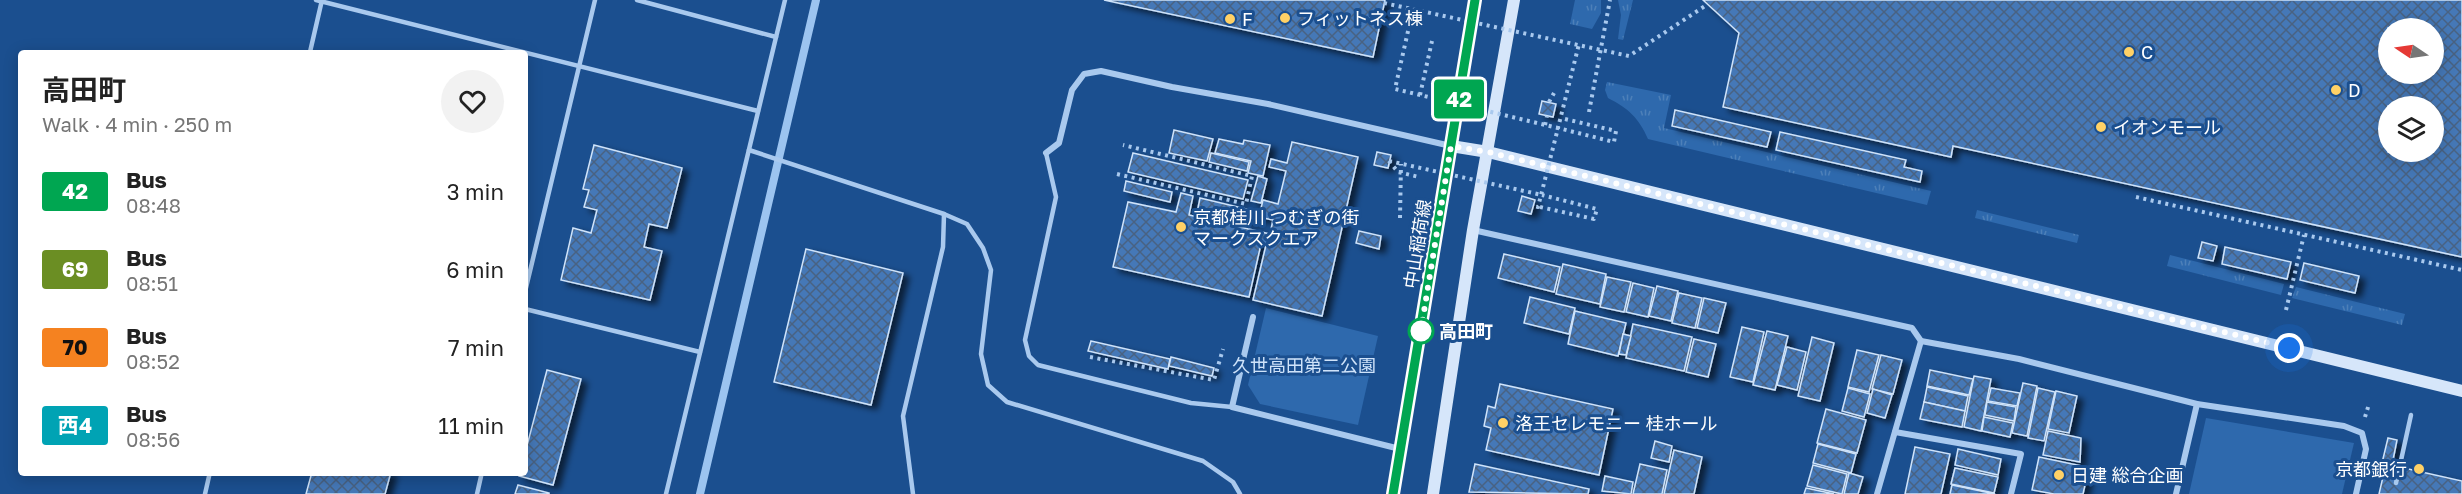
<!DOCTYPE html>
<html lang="en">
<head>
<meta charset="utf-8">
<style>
	:root { --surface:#fff; --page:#f2f2f2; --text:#222; --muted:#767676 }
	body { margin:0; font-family:"Golos Text","Noto Sans JP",sans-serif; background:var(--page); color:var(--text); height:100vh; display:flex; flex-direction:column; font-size:22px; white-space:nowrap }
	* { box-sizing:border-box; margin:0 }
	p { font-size:20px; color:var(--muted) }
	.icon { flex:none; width:33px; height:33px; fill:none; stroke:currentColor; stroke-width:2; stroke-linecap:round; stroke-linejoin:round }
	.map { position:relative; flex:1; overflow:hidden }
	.sheet { position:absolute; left:18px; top:50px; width:510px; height:426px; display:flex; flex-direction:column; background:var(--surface); border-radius:6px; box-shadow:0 3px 15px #0003 }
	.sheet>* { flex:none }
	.badge { padding:0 12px; border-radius:4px; font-size:21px; line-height:39px }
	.needle { width:39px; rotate:283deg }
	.buttons { position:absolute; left:2378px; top:18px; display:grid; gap:12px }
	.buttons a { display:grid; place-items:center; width:66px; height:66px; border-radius:50%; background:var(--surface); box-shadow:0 3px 15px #0003; font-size:30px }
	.you { position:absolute; width:30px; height:30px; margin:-15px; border:4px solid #fff; border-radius:50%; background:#1a73e8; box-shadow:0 0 0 9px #1a73e833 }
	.map>.badge { position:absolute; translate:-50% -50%; box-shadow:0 0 0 3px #fff }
	.round { display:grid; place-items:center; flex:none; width:63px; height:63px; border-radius:32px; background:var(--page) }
	.overview { display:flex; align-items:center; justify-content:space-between; height:102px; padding:0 24px }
	h1 { font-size:28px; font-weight:700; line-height:45px }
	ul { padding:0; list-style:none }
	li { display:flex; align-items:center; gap:18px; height:78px; padding:0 24px }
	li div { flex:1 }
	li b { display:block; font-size:22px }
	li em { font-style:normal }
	li .badge { min-width:66px; font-weight:700; text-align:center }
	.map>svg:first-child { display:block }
</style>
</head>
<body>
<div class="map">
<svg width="2462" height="494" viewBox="0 0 2462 494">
	<defs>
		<pattern id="grass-tufts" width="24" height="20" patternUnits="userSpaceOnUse" patternTransform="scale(1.5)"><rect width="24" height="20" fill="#2e69ad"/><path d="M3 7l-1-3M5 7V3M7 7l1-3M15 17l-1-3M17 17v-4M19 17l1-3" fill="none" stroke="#4d80b9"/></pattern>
		<pattern id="building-cross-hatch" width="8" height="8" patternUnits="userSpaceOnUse" patternTransform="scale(1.5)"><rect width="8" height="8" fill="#4478b7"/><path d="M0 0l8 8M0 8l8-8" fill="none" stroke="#486282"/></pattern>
		<filter id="shadow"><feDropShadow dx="6" dy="4" stdDeviation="3" flood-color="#0009"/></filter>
	</defs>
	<rect width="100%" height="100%" fill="#1b4f8f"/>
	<!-- grass -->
	<g fill="url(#grass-tufts)">
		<path d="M1575,0H1601V13L1592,29L1570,24Z"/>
		<path d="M1618,0H1633L1623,40L1618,39L1621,15Z"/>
		<path d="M1607,82L1671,95L1664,128L1931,191L1927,205L1648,139C1639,118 1628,108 1608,98L1605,90Z"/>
		<path d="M1977,210L2079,235L2077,243L1975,218Z"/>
		<path d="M2170,255L2284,284L2281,295L2167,266Z"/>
		<path d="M2296,287L2405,314L2402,325L2292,298Z"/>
	</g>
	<!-- green -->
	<g fill="#2e69ad">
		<path d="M1266,308L1378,336L1358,425L1260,404L1248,385Z"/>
		<path d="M2206,418L2354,443L2342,494H2189Z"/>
	</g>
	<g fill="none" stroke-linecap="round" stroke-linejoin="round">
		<!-- stream -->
		<path stroke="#9cc4f0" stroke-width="8" d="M700,494L816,0"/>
	</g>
	<!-- building -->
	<g fill="url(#building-cross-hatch)" stroke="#cfe3fa" stroke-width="1.5" fill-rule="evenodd" filter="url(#shadow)">
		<path d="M1104,0H1385L1373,57Z"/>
		<path d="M1703,0H2462V257L1953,146L1951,157L1723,107L1739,33ZM2388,28H2433V74H2388ZM2388,106H2433V152H2388Z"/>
		<path d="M1542,101L1556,104L1553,117L1539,114Z"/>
		<path d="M1675,110L1771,132L1767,147L1672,126Z"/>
		<path d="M1174,130L1213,139L1207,161L1169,153Z"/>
		<path d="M1780,132L1906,160L1904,167L1922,171L1920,182L1776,150Z"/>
		<path d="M1219,139L1243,144L1244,140L1270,145L1263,176L1248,173L1251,161L1215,153Z"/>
		<path d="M1292,142L1358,157L1322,316L1253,300L1266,245L1261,244L1249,297L1113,267L1128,202L1176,212L1181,193L1193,196L1189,215L1270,234L1273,220L1259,217L1263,200L1278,204L1286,171L1269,167L1271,159L1287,163Z"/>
		<path d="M594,145L682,168L667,228L649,224L644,247L662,251L650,300L561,280L573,228L591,233L597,210L584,207L589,190L583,189Z"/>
		<path d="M1377,152L1391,155L1388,168L1374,165Z"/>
		<path d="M1133,153L1248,180L1243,199L1128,172Z"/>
		<path d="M1211,153L1249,162L1247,171L1209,162Z"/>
		<path d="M1258,176L1267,179L1261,203L1251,201Z"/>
		<path d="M1126,181L1172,192L1170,202L1124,191Z"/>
		<path d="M1522,196L1535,200L1531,214L1518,211Z"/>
		<path d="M1200,198L1259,212L1256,222L1198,208Z"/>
		<path d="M1359,231L1381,236L1379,249L1356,243Z"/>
		<path d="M2202,242L2217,246L2213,261L2198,258Z"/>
		<path d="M2225,247L2291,262L2287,279L2222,264Z"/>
		<path d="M806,249L903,273L871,405L774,382Z"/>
		<path d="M1504,254L1560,267L1554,292L1498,278Z"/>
		<path d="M2304,263L2359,276L2355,293L2300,280Z"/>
		<path d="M1563,264L1606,274L1600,304L1556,294Z"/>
		<path d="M1607,277L1631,282L1624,312L1600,307Z"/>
		<path d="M1633,283L1654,288L1648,317L1626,312Z"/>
		<path d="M1657,286L1678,291L1671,321L1649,316Z"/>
		<path d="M1679,293L1702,298L1695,328L1672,323Z"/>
		<path d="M1530,297L1575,308L1569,334L1524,323Z"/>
		<path d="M1704,298L1726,303L1718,333L1697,328Z"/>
		<path d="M1575,311L1626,323L1618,356L1568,344Z"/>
		<path d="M1633,324L1692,337L1684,371L1626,358Z"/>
		<path d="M1742,327L1764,332L1753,382L1730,377Z"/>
		<path d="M1767,331L1788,336L1775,390L1753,385Z"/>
		<path d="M1623,334L1631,336L1626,355L1619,354Z"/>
		<path d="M1812,337L1834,343L1820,401L1798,396Z"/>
		<path d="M1694,339L1716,344L1708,377L1686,372Z"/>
		<path d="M1091,341L1170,359L1168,369L1088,351Z"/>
		<path d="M1787,347L1806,352L1797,390L1777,385Z"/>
		<path d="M1857,350L1879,355L1869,392L1848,387Z"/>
		<path d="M1881,355L1902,360L1893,394L1872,389Z"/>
		<path d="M1171,357L1214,368L1212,376L1169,366Z"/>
		<path d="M547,370L581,379L553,485L519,476L520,472H525V453Z"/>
		<path d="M1930,370L1973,379L1969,395L1927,386Z"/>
		<path d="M1974,376L1991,379L1981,431L1964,427Z"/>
		<path d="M2023,383L2037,386L2027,436L2012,433Z"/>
		<path d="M1500,384L1613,409L1599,475L1486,450L1491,428L1484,426L1488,406L1495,408Z"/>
		<path d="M1927,387L1968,396L1965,411L1924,402Z"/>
		<path d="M1848,388L1870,394L1864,417L1842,411Z"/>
		<path d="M1991,388L2020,393L2017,406L1988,401Z"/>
		<path d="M2038,388L2055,392L2044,441L2028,438Z"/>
		<path d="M1873,389L1892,395L1885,418L1867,413Z"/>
		<path d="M2056,391L2077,396L2069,433L2048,429Z"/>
		<path d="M1924,402L1965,411L1962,427L1920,419Z"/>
		<path d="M1987,402L2016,407L2014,421L1985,415Z"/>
		<path d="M1826,409L1866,420L1857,453L1817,443Z"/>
		<path d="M1984,417L2013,423L2010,437L1982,431Z"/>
		<path d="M2048,431L2081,438L2080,462L2043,455Z"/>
		<path d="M2388,438L2397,440L2392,465L2382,463Z"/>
		<path d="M1655,441L1672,446L1669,462L1651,458Z"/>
		<path d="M1818,444L1856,454L1851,473L1813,463Z"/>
		<path d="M1915,447L1950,454L1941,494H1905Z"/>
		<path d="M1958,449L2001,459L1998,475L1955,465Z"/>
		<path d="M1674,450L1702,457L1694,494H1664Z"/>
		<path d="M2039,457L2082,466L2081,474L2087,476L2083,494H2054L2032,490Z"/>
		<path d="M1475,464L1589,489L1588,494L1469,492Z"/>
		<path d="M1640,464L1667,470L1662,494H1633Z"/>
		<path d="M2386,464L2462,481V494H2379Z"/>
		<path d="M1813,465L1847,474L1842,494L1807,486Z"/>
		<path d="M1955,468L1998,477L1994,493L1951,484Z"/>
		<path d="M312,472H391L385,494H306Z"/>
		<path d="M1849,473L1863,477L1858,494H1844Z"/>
		<path d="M1605,476L1633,482L1631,494L1602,491Z"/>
		<path d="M518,485L549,493V494H515Z"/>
		<path d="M1952,485L1995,494H1950Z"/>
		<path d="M1806,488L1834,494H1804Z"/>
	</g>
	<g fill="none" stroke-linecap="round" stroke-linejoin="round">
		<!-- path -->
		<g stroke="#a9c9ee" stroke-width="4" stroke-dasharray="3 4.5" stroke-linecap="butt">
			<path d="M1420,95L1432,41"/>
			<path d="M1549,102L1554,93"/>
			<path d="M1589,112L1610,0"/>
			<path d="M1565,119L1616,131L1614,142L1558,128L1579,44"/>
			<path d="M1545,125L1547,116"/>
			<path d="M1389,161L1398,172L1419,177"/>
			<path d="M1117,174L1246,204L1252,176L1123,145"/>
			<path d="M2136,197L2462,270"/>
			<path d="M1540,207L1594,219L1597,209L1542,195"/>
			<path d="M2286,310L2304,235"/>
			<path d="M1090,357L1214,380L1223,349"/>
			<path d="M2365,417L2369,404"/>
		</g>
		<!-- lane -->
		<g stroke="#a9c9ee" stroke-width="4.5">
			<path d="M316,0L758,111"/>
			<path d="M637,0L776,37"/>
			<path d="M310,52L322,0"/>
			<path d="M749,150L944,214L967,224L983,248L991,270L981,354L988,385L1007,402L1203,461L1233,482L1240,494"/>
			<path d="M1046,153L1056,197L1025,340L1029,356L1038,365L1191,403L1232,407"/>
			<path d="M525,292L595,0"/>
			<path d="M525,309L700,352"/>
			<path d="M2396,483L2411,415"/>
			<path d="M205,494L210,472"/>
			<path d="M477,494L482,472"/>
			<path d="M666,494L785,0"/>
			<path d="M913,494L903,416L943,247L944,214"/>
		</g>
		<!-- street -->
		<g stroke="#a9c9ee" stroke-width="6">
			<path d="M1046,153L1059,143L1072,90L1084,74L1101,71L1172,87L1268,104L1451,146"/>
			<path d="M1473,230L1912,328L1921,341L2019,359L2197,404L2344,426L2362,433L2366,449L2356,494"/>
			<path d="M1253,317L1232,407L1400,449"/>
			<path d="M1895,432L2021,454L2011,494"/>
			<path d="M1877,494L1921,341"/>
			<path d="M2176,494L2197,404"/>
		</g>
		<!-- secondary -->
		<g stroke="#d6e6fa" stroke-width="12">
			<path d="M1451,146L1488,152L2462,391"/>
			<path d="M1393,494L1475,0"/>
			<path d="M1433,494L1473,230L1514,0"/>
		</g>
		<!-- path-bridge -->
		<g stroke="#a9c9ee" stroke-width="4" stroke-dasharray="3 4.5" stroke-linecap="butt">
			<path d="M1384,3L1629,56L1708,4"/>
			<path d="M1413,9L1395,89L1558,128L1538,207L1533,206"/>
			<path d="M1389,161L1542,195"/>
			<path d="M1400,218L1401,164"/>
		</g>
	</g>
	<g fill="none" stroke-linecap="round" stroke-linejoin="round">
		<!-- line casing -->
		<g stroke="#fff" stroke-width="14">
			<path id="line" d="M1393,494L1475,0"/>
		</g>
		<!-- line -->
		<use href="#line" stroke="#00a651" stroke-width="9"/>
		<!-- walk -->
		<path stroke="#fff" stroke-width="6" stroke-dasharray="0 10.8" d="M1421,331L1420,336L1451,146L1488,152L2289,348"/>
	</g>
	<!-- markers -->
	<g fill="#ffd166" stroke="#1b4f8f" stroke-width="2">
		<circle cx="1285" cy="18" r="6"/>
		<circle cx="1230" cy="19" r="6"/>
		<circle cx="2129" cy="52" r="6"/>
		<circle cx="2336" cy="90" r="6"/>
		<circle cx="2101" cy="127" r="6"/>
		<circle cx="1181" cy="227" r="6"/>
		<circle cx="1503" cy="423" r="6"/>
		<circle cx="2419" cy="469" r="6"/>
		<circle cx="2059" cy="475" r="6"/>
	</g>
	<circle fill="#fff" stroke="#00a651" stroke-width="3" cx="1421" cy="331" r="12"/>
	<g text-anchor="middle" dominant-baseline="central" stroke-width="6" stroke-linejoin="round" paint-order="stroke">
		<!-- poi labels -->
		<g font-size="18" fill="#fff" stroke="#1b4f8f" text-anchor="start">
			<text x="1297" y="18">フィットネス棟</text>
			<text x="1242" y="19">F</text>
			<text x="2141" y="52">C</text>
			<text x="2348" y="90">D</text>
			<text x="2113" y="127">イオンモール</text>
			<text x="1193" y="217">京都桂川 つむぎの街<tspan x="1193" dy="21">マークスクエア</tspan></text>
			<text x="1515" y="423">洛王セレモニー 桂ホール</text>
			<text x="2407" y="469" text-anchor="end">京都銀行</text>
			<text x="2071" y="475">日建 総合企画</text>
		</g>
		<!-- street labels -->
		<g font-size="18" fill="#fff" stroke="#1b4f8f">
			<text transform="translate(1417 244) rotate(-81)">中山稲荷線</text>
		</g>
		<!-- stop labels -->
		<g font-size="18" font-weight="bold" fill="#fff" stroke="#1b4f8f" text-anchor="start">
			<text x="1439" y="331">高田町</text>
		</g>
		<!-- park labels -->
		<g font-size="18" fill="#cfe3fa" stroke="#1b4f8f">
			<text x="1304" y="365">久世高田第二公園</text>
		</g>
	</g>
</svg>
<div class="buttons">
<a><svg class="needle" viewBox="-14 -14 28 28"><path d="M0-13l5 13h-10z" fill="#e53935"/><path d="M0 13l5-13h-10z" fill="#767676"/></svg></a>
<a><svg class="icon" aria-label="layers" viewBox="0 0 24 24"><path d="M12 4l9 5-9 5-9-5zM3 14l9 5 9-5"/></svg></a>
</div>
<div class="you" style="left:2289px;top:348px"></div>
<b class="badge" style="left:1459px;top:99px;background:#00a651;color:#fff">42</b>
<section class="sheet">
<div class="overview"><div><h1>高田町</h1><p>Walk · 4 min · 250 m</p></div><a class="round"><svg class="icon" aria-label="heart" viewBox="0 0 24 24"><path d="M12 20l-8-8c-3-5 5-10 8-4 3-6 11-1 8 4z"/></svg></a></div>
<ul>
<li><span class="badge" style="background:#00a651;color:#fff">42</span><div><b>Bus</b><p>08:48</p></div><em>3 min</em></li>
<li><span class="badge" style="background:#6b8e23;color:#fff">69</span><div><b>Bus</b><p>08:51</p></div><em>6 min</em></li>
<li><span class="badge" style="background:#f58220;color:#111">70</span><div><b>Bus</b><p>08:52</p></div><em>7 min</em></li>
<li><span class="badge" style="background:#00a3b4;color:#fff">西4</span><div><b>Bus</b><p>08:56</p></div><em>11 min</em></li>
</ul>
</section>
</div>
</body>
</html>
